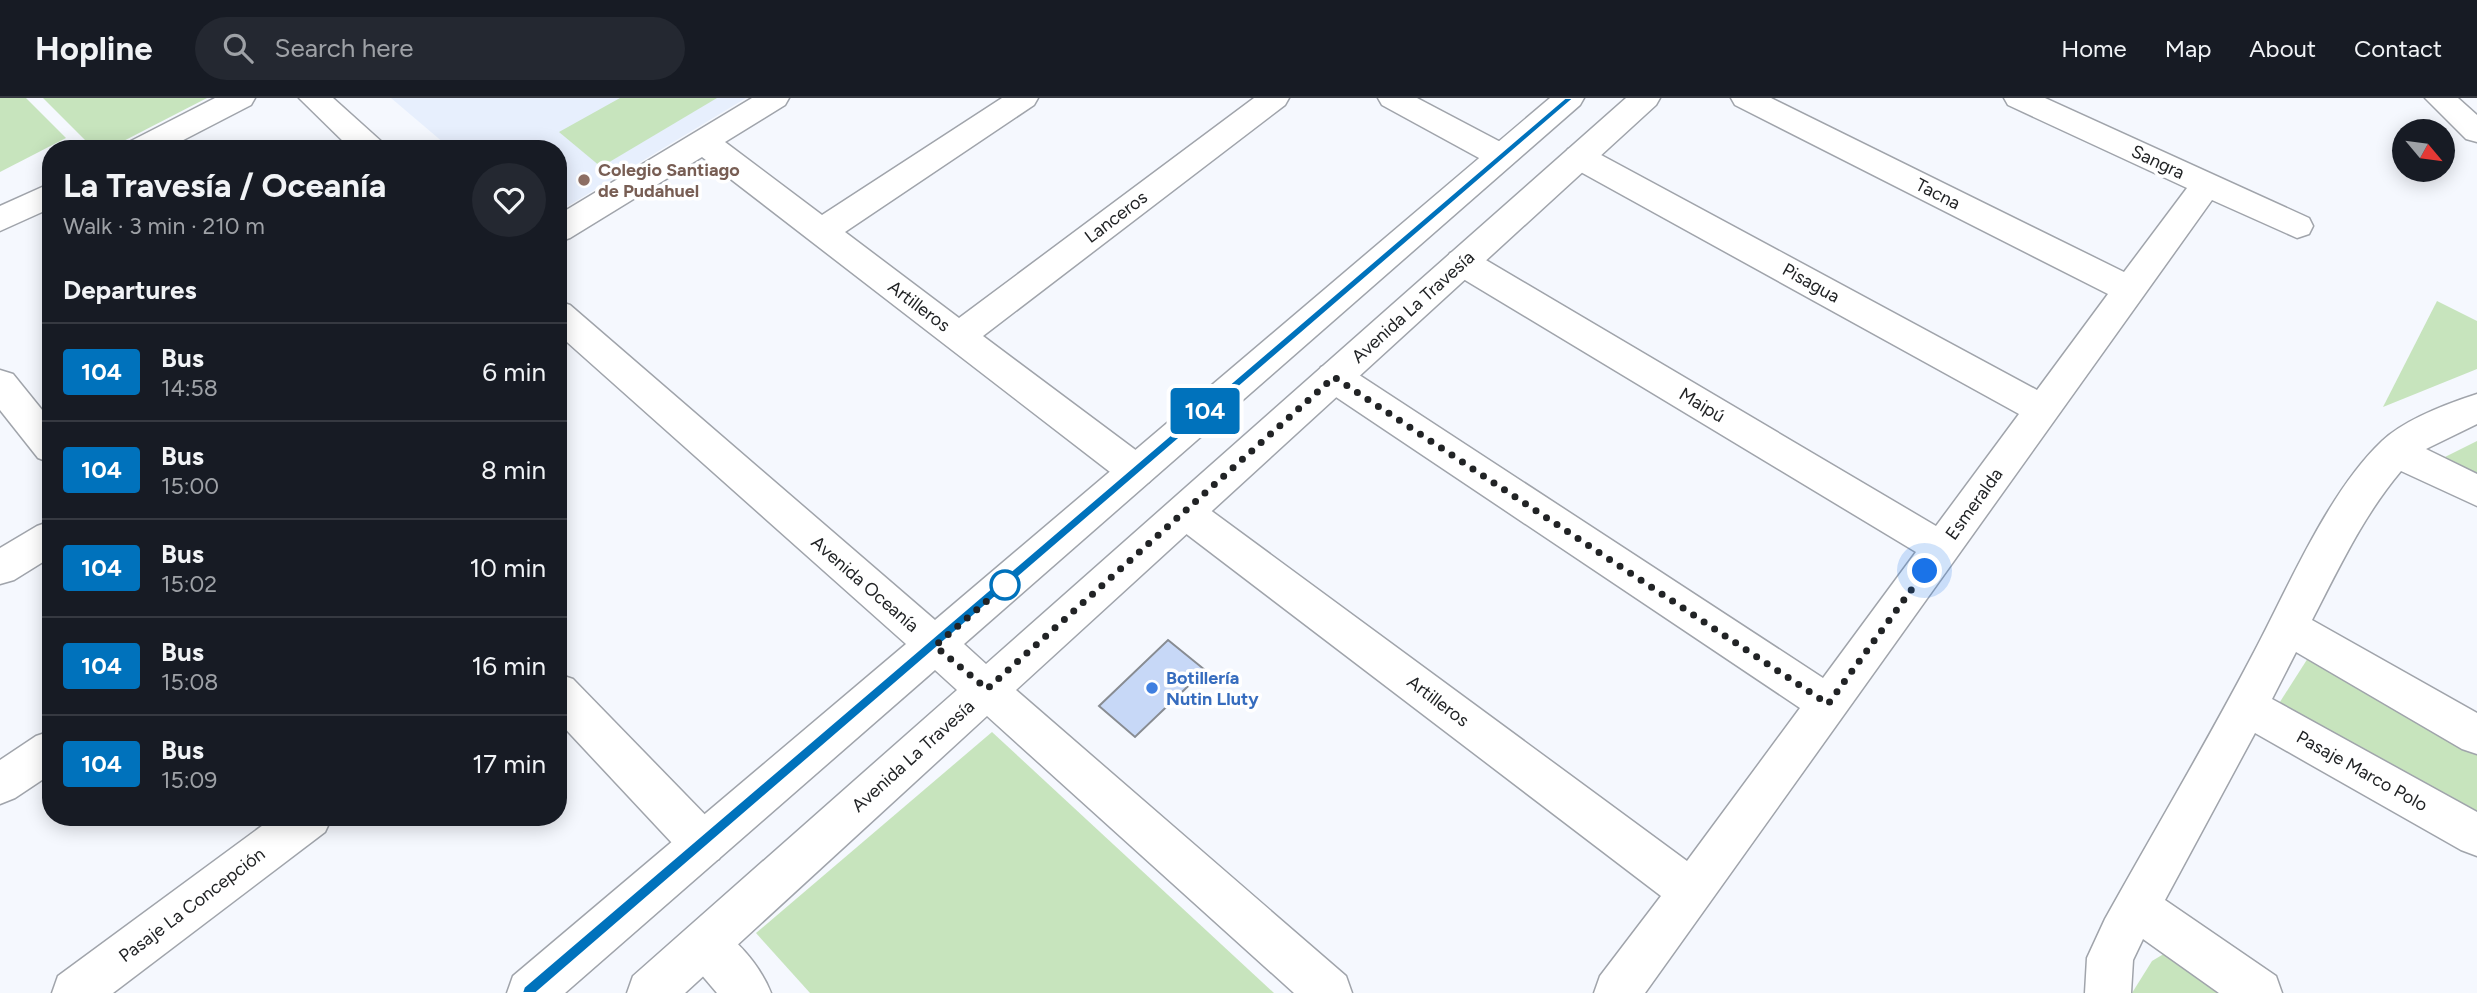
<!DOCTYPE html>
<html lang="en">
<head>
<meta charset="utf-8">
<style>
	:root { --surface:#171b24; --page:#242831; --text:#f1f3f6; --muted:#9ea1a6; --line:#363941 }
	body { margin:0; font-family:Figtree,sans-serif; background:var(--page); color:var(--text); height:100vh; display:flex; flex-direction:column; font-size:26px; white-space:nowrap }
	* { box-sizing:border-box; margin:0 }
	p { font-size:23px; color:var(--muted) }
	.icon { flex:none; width:38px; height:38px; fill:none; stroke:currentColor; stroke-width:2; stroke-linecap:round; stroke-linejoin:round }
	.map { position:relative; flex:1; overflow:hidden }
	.drawer { position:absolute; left:42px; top:42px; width:525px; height:686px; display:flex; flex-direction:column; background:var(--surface); border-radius:28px; box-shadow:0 4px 18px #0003 }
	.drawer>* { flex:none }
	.badge { padding:0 14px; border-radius:5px; font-size:24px; line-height:46px }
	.needle { width:46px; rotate:119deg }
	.fabs { position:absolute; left:2392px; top:21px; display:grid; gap:14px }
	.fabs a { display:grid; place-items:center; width:63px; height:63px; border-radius:50%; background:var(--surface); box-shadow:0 4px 18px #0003; font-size:35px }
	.you { position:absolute; width:35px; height:35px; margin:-18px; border:5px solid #fff; border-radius:50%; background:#1a73e8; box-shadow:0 0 0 10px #1a73e833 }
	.map>.badge { position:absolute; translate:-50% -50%; box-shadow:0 0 0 4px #fff }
	h2 { padding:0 21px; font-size:26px; line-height:63px }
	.round { display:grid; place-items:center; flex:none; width:74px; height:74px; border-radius:37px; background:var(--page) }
	.headline { display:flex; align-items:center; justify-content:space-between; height:119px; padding:0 21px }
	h1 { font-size:33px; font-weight:700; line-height:52px }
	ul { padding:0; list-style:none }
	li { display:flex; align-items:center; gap:21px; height:98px; padding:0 21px; border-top:2px solid var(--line) }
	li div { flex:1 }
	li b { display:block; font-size:26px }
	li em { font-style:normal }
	li .badge { min-width:77px; font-weight:700; text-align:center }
	header { display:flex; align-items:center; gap:42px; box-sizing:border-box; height:98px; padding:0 35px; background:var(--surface); border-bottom:2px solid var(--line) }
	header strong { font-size:33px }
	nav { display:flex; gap:38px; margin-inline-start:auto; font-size:24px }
	.search { width:490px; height:63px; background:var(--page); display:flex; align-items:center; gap:18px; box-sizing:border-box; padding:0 24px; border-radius:38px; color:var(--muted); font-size:26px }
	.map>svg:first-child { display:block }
</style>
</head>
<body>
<header>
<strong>Hopline</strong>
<div class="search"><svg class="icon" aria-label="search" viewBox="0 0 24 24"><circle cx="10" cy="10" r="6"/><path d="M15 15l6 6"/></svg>Search here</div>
<nav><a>Home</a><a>Map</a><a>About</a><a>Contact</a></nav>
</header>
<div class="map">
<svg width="2477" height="895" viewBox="0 0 2477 895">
	<rect width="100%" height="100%" fill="#f5f8fe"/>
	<!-- built -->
	<path fill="#e7effd" d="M391,0H746L558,114V51H451Z"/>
	<!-- green -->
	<g fill="#c7e4bd">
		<path d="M0,0H26L66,40L0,74Z"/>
		<path d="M43,0H207L108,51H94Z"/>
		<path d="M620,0H717L601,69L559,34Z"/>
		<path d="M2437,203L2477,223V271L2383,309Z"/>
		<path d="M2477,343V387L2441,361Z"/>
		<path d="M2308,560L2477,655V721L2278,607Z"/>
		<path d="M992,634L1274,895H810L756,835Z"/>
		<path d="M2167,854L2229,895H2132L2152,863Z"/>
	</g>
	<!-- building -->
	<path fill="#c7d8f7" stroke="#888c92" stroke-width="2" d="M1168,542L1205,572L1135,639L1099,608Z"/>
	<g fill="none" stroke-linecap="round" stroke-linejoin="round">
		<!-- minor casing -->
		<g stroke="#a0a4ab" stroke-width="3">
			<g id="minor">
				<path d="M215,0H255L251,7L166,51H125L129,44Z"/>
				<path d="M752,0H789L785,7L725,44L822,117L1002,0H1038L1034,7L845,134L959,220L1254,0H1289L1285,7L983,238L1149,362L1155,373L1149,384L1136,388L1123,384L702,59L570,140L558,144V117Z"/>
				<path d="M1378,0H1417L1512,50L1517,58L1512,66L1501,69L1490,66L1382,7Z"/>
				<path d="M1731,0H1771L2124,174L2187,90L2008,7L2004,0H2045L2309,120L2313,128L2309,136L2297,140L2212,102L1645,895H1594L1600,878L1661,798L1172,425L1166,414L1172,403L1185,398L1198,403L1687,763L1800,610L1321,289L1316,279L1321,269L1334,265L1347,269L1823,580L1916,454L1450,173L1445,164L1450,155L1462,152L1474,155L1936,428L2019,316L1568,67L1563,59L1568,51L1579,48L1590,51L2037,292L2108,196L1735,7Z"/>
				<path d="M51,85V110L0,133V108Z"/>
				<path d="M0,272L13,276L51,323V365L38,360L0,312Z"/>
				<path d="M2477,296V326L2426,351L2477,376V408L2401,373C2363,418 2339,470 2312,522L2477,615V656L2462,651L2296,554L2272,601L2477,714V758L2461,752L2255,635L2165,802L2276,878L2282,895H2219L2143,841L2133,862L2131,895H2085L2087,860L2105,821C2154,733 2206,646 2253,556C2288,490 2328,394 2382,343C2406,321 2446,306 2477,296Z"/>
				<path d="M51,423V459L14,482L0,486V450L37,428Z"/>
				<path d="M558,576L573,581L719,731L725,746L719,761L703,767L687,761L558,623Z"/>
				<path d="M51,633V676L15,700L0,706V662L36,638Z"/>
				<path d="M274,719H332L325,734L113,895H52L58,878Z"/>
				<path d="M705,823C733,835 760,867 771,895H717L689,862L682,846L689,830Z"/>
			</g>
		</g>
		<!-- tertiary casing -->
		<g stroke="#a0a4ab" stroke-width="3">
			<g id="tertiary">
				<path d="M299,0H333L382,44L386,51H351Z"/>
				<path d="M1550,0H1584L1580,7L964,546L986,566L1626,0H1660L1656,7L1016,592L1346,878L1352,895H1294L987,618L685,895H627L633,878L957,592L935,572L565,895H507L513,878L906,546L558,236V203L570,207L935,522Z"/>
				<path d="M2425,0H2458L2477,17V44L2466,41Z"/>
			</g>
		</g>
		<!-- minor -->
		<use href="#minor" fill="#fff" fill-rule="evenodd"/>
		<!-- tertiary -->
		<use href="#tertiary" fill="#fff" fill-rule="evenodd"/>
	</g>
	<!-- line -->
	<path fill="#0072bc" stroke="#fff" stroke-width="2" d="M1565,0H1574L536,895H522L524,889Z"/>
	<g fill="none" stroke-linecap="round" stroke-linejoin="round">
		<!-- walk -->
		<path stroke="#212325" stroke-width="7" stroke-dasharray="0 12.6" d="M1005,487L1010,483L935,548L987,591L1334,279L1828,606L1925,473"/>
	</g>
	<!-- markers -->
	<circle fill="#8d6e63" stroke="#fff" stroke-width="2.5" cx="584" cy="82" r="7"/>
	<circle fill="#fff" stroke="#0072bc" stroke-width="3.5" cx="1005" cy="487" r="14"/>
	<circle fill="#3f7fe0" stroke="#fff" stroke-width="2.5" cx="1152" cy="590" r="7"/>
	<g text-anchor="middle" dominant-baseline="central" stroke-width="7" stroke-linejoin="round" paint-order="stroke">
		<!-- street labels -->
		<g font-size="18" fill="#212325" stroke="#fff">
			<text transform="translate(2158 64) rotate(25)">Sangra</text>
			<text transform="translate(1938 96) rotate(27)">Tacna</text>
			<text transform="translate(1116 119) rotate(-37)">Lanceros</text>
			<text transform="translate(1811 185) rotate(29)">Pisagua</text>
			<text transform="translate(919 208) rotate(37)">Artilleros</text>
			<text transform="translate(1413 209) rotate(-42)">Avenida La Travesía</text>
			<text transform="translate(1702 307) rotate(31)">Maipú</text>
			<text transform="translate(1974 406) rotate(-54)">Esmeralda</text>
			<text transform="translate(865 486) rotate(41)">Avenida Oceanía</text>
			<text transform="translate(1438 603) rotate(37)">Artilleros</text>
			<text transform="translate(913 658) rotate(-42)">Avenida La Travesía</text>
			<text transform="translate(2362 673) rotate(29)">Pasaje Marco Polo</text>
			<text transform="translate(192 807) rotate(-37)">Pasaje La Concepción</text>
		</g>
		<!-- education labels -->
		<g font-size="18" font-weight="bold" fill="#785e54" stroke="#fff" text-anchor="start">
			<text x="598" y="72">Colegio Santiago<tspan x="598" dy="21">de Pudahuel</tspan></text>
		</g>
		<!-- shop labels -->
		<g font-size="18" font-weight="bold" fill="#366cbe" stroke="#fff" text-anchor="start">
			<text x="1166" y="580">Botillería<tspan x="1166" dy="21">Nutin Lluty</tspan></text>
		</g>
	</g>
</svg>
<div class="fabs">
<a><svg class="needle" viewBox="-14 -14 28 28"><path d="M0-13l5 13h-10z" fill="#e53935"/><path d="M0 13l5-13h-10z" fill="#9ea1a6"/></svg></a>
</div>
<div class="you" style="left:1925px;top:473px"></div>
<b class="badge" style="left:1205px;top:313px;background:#0072bc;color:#fff">104</b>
<section class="drawer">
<div class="headline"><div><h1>La Travesía / Oceanía</h1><p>Walk · 3 min · 210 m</p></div><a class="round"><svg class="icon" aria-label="heart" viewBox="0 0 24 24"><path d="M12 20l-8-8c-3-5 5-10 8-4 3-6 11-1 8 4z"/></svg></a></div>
<h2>Departures</h2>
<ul>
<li><span class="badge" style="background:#0072bc;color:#fff">104</span><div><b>Bus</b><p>14:58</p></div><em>6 min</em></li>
<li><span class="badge" style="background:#0072bc;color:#fff">104</span><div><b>Bus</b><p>15:00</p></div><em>8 min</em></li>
<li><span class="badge" style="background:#0072bc;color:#fff">104</span><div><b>Bus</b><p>15:02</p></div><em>10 min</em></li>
<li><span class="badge" style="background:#0072bc;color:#fff">104</span><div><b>Bus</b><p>15:08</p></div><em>16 min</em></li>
<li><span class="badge" style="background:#0072bc;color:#fff">104</span><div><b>Bus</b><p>15:09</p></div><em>17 min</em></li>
</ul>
</section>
</div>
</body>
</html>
